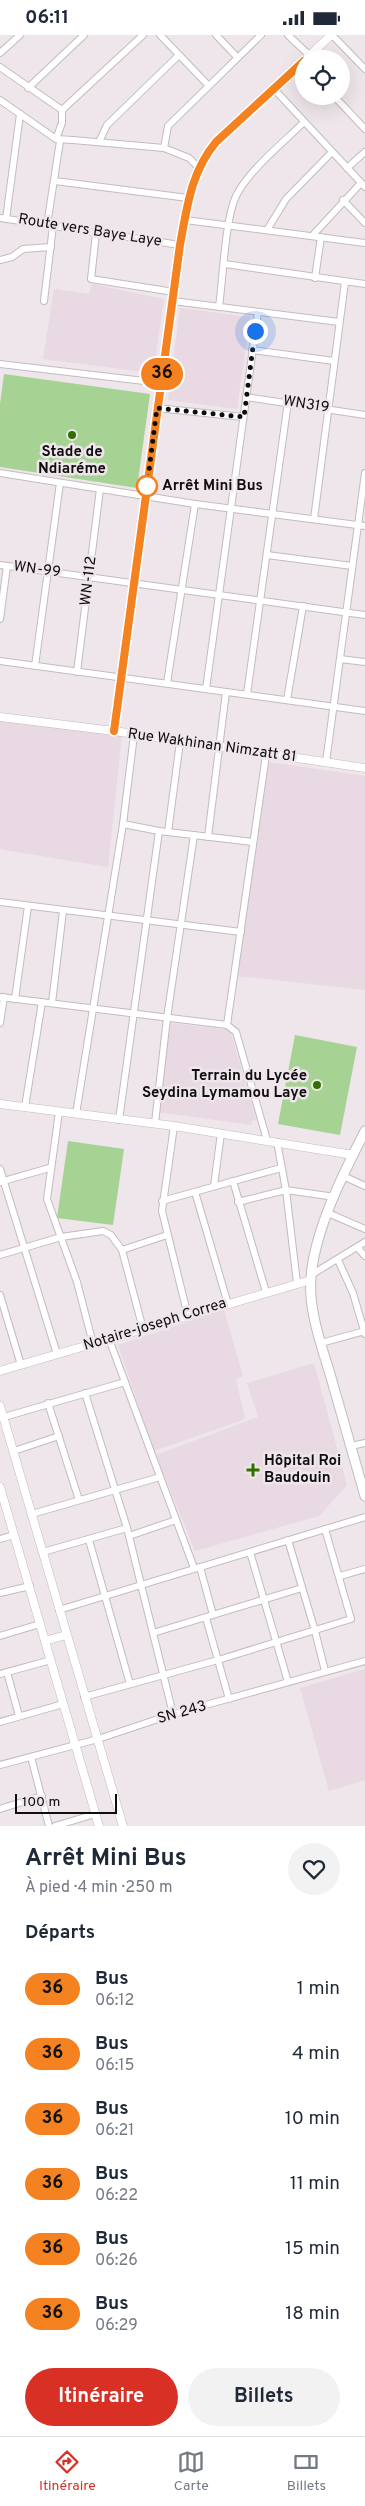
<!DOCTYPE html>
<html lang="fr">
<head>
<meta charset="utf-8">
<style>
	:root { --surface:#fff; --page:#f2f2f3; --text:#1f2937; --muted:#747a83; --line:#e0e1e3; --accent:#d93025 }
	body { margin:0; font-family:Overpass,sans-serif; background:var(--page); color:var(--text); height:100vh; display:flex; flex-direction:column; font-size:19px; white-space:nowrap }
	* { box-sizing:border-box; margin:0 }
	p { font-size:16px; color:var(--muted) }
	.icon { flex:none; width:28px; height:28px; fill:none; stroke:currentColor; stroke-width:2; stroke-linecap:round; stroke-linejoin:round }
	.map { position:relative; height:1791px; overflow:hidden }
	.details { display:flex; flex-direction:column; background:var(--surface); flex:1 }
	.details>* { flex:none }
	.badge { padding:0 10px; border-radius:16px; font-size:18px; line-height:32px }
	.controls { position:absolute; left:295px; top:15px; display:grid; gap:10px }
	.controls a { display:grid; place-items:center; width:55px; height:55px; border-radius:50%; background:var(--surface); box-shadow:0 5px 20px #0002; font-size:25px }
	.scale { position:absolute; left:15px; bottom:12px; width:102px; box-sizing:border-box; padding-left:5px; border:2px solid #100d0f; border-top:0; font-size:14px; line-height:18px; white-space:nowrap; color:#100d0f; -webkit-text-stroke:4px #eee6eb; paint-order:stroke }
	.you { position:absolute; width:25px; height:25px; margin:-12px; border:4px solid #fff; border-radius:50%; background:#1a73e8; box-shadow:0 0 0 8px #1a73e833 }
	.map>.badge { position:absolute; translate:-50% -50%; box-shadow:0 0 0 2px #fff }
	h2 { padding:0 25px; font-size:19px; line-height:45px }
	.round { display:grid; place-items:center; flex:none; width:52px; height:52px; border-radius:26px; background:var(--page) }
	.head { display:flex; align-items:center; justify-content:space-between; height:85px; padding:0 25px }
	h1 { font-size:24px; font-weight:700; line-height:38px }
	.cta { display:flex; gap:10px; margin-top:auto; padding:10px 25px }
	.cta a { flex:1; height:58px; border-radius:30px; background:var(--accent); color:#fff; font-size:20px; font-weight:700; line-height:58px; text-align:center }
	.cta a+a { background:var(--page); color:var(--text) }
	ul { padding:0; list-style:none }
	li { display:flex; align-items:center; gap:15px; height:65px; padding:0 25px }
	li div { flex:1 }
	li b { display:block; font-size:19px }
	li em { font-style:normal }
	li .badge { min-width:55px; font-weight:700; text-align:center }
	.status { display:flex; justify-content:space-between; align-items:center; height:35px; padding:0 25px; background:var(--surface); direction:ltr }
	.status svg { height:14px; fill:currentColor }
	.dock { display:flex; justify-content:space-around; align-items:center; height:70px; border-top:1px solid var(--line); background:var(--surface); font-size:14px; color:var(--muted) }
	.dock a { display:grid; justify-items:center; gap:2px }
	.dock .selected { color:var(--accent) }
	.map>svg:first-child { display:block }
</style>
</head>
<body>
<div class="status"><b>06:11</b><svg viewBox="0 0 49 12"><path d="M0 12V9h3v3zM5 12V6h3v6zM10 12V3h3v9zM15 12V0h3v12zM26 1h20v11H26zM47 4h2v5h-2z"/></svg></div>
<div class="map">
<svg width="365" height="1791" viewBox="0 0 365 1791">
	<rect width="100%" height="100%" fill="#eee6eb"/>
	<!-- built -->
	<g fill="#e8d9e2">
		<path d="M92,249L164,264L153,338L43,324L54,254L89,259Z"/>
		<path d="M180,273L250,282L237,374L168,365Z"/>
		<path d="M0,683L122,700L108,832L0,814Z"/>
		<path d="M269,727L365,741V955L237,941Z"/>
		<path d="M170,988L230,995L256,1084L252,1086V1090L157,1077Z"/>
		<path d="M224,1275L243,1341L236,1344L245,1384L154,1416L118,1310Z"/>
		<path d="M314,1328L347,1450L319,1481L195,1516L156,1420L258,1382L247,1348Z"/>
		<path d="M365,1634V1745L329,1756L300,1653Z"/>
	</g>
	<!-- green -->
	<g fill="#a6d294">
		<path d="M4,339L150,359L137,453L0,432V369Z"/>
		<path d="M295,1000L357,1012L340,1100L278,1089Z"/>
		<path d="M68,1106L124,1114L113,1190L57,1183Z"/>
	</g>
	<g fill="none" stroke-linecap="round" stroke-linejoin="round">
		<!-- minor casing -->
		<g stroke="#c3bbc0" stroke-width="8">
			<g id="minor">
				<path d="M160,0L208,50"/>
				<path d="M216,0L237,22"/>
				<path d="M288,0L309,20"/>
				<path d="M332,0L365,34"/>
				<path d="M0,18L20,0"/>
				<path d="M0,32L62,75"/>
				<path d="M28,53L84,0"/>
				<path d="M274,54L365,152"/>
				<path d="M334,61L365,94"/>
				<path d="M0,65L56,104L73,105L164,113L189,123L199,133"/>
				<path d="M56,104L62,88V75L143,0"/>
				<path d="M99,107L107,90L179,20"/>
				<path d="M164,113L168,91L261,0"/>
				<path d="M347,133L365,117"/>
				<path d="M55,146L188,163"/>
				<path d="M343,165L365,188"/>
				<path d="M0,183L180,210"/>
				<path d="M6,184L20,79"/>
				<path d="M185,185L365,208"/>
				<path d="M47,190L60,106"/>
				<path d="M267,195L286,164L332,117"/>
				<path d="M96,199L91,244L174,257"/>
				<path d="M312,201L361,148"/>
				<path d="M0,225L12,222L23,214L51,212"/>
				<path d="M225,229L365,249"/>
				<path d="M315,243L321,202"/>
				<path d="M44,266L53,191"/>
				<path d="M173,266L339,287"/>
				<path d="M219,272C223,243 225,185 236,161C249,135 283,108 304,87"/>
				<path d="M252,315L334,326"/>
				<path d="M0,329L161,348"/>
				<path d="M246,362L365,380"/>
				<path d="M157,373L243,382"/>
				<path d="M0,438L195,469L365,491"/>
				<path d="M314,484L345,247"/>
				<path d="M267,520L352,531"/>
				<path d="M0,530L365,580"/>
				<path d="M0,584L7,531"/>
				<path d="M340,624L365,627"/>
				<path d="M0,626L365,676"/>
				<path d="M35,631L60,448"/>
				<path d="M77,637L100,454"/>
				<path d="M167,648L195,469"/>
				<path d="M206,654L258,277"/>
				<path d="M247,659L288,367"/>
				<path d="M287,665L303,571"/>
				<path d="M326,727L365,438"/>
				<path d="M123,789L159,796L253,807"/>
				<path d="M168,797L180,707"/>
				<path d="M208,802L226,657"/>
				<path d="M0,867L241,897"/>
				<path d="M0,962L227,990L236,997L267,1105"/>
				<path d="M15,964L28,871"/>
				<path d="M52,968L63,876"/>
				<path d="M0,988L4,962"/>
				<path d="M227,990L266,720"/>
				<path d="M25,1072L42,967"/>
				<path d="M59,1077L47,1164L77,1247L93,1309"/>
				<path d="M76,1079L123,789L134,700"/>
				<path d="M119,1085L159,796"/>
				<path d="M155,1088L167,983L194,800"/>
				<path d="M174,1091L162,1176L188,1281"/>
				<path d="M277,1107L286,1155L297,1248"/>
				<path d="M0,1134L57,1319"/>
				<path d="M343,1141L365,1151"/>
				<path d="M233,1146L266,1257"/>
				<path d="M0,1147L49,1133"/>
				<path d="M214,1151L221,1098"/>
				<path d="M195,1157L228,1269"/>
				<path d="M162,1166L281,1133"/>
				<path d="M238,1167L286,1155L335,1162"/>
				<path d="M328,1178L365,1194"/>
				<path d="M358,1213L365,1221"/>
				<path d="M122,1215L143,1294"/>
				<path d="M0,1220L61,1202L103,1196L111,1200L122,1215L167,1200"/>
				<path d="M338,1225L353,1258L365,1299"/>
				<path d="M311,1240L365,1207"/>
				<path d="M0,1260L21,1330"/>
				<path d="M109,1304L194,1533"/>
				<path d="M321,1308L365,1296"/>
				<path d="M85,1358L127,1493L173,1679"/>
				<path d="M48,1368L79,1465"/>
				<path d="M4,1382L125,1347"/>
				<path d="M351,1411L365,1408"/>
				<path d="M14,1416L59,1401"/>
				<path d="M32,1479L160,1442"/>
				<path d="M129,1501L176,1485"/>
				<path d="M0,1504L14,1500"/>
				<path d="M89,1505L130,1649"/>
				<path d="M288,1505L315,1596L325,1636"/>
				<path d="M43,1517L127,1493"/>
				<path d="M250,1517L288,1647"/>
				<path d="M200,1532L213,1580"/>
				<path d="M340,1541L365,1534"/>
				<path d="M0,1558L30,1551"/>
				<path d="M59,1575L365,1482"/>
				<path d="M206,1583L229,1664"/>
				<path d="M153,1598L302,1553"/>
				<path d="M0,1601L40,1589"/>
				<path d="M7,1637L19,1681"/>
				<path d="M0,1639L51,1625"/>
				<path d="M84,1662L218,1625L351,1584L325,1494"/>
				<path d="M0,1687L63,1669"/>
				<path d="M31,1722L49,1791"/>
				<path d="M0,1730L98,1704L173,1679L365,1626"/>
				<path d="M0,1774L42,1761"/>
				<path d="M55,1791L95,1779"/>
			</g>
		</g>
		<!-- tertiary casing -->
		<g stroke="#c3bbc0" stroke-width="9">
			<g id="tertiary">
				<path d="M306,24L331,0"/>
				<path d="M0,682L114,696L365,733"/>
				<path d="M114,696L180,210C187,172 191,137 216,107L304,26"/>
				<path d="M0,1069L174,1091L353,1120"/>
				<path d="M0,1336L311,1245"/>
				<path d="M0,1371L123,1791"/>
				<path d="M0,1452L99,1791"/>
				<path d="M45,1606L66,1600"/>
			</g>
		</g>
		<!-- secondary casing -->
		<g stroke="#c3bbc0" stroke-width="11">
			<path id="secondary" d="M365,1096C343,1139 315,1194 311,1242C308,1274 321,1309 330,1339C342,1380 353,1420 365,1461"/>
		</g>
		<!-- minor -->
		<use href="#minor" stroke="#fff" stroke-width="6"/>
		<!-- tertiary -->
		<use href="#tertiary" stroke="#fff" stroke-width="8"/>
		<!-- secondary -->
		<use href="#secondary" stroke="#fff" stroke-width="9"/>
	</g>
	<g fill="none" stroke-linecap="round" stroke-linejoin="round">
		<!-- line casing -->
		<g stroke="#fff" stroke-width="11">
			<path id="line" d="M114,696L180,210C187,172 191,137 216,107L304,26"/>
		</g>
		<!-- line -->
		<use href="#line" stroke="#f58220" stroke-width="8"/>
		<!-- walk -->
		<path stroke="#100d0f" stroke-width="5" stroke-dasharray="0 9" d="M147,451L157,373L244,382L255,296"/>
	</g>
	<!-- markers -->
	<g fill="#316f02" stroke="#eee6eb" stroke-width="2">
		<circle cx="72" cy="400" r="5"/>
		<circle cx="317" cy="1050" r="5"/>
		<path d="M250.5 1427.5h5v5h5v5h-5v5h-5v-5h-5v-5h5z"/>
	</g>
	<circle fill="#fff" stroke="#f58220" stroke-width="2.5" cx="147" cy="451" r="10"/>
	<g text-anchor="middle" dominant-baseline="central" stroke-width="5" stroke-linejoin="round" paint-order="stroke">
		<!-- street labels -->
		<g font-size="15" fill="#100d0f" stroke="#eee6eb">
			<text transform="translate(90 196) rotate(9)">Route vers Baye Laye</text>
			<text transform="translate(306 370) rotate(9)">WN319</text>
			<text transform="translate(37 535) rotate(8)">WN-99</text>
			<text transform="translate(89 546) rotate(-83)">WN-112</text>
			<text transform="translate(212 711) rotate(8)">Rue Wakhinan Nimzatt 81</text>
			<text transform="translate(155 1290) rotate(-17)">Notaire-joseph Correa</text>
			<text transform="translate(182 1678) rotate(-16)">SN 243</text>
		</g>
		<!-- poi labels -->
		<g font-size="15" font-weight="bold" fill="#100d0f" stroke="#eee6eb">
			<text x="72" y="417">Stade de<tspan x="72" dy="17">Ndiaréme</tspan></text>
			<text x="307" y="1041" text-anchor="end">Terrain du Lycée<tspan x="307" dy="17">Seydina Lymamou Laye</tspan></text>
			<text x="264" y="1426" text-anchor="start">Hôpital Roi<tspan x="264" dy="17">Baudouin</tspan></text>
		</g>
		<!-- stop labels -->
		<g font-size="15" font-weight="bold" fill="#100d0f" stroke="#eee6eb" text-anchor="start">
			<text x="162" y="451">Arrêt Mini Bus</text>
		</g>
	</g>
</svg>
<div class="controls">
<a><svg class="icon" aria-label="locate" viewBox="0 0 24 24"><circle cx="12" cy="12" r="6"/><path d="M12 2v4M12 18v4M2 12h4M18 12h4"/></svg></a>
</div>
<div class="scale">100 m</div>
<div class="you" style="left:255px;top:296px"></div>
<b class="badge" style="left:162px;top:339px;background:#f58220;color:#111">36</b>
</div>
<section class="details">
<div class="head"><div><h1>Arrêt Mini Bus</h1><p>À pied · 4 min · 250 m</p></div><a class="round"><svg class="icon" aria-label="heart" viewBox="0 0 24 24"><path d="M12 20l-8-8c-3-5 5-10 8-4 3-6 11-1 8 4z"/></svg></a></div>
<h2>Départs</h2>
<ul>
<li><span class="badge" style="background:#f58220;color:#111">36</span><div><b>Bus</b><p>06:12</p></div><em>1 min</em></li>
<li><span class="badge" style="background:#f58220;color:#111">36</span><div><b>Bus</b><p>06:15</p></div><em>4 min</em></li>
<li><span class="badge" style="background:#f58220;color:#111">36</span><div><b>Bus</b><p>06:21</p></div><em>10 min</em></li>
<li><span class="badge" style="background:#f58220;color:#111">36</span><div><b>Bus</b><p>06:22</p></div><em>11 min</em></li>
<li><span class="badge" style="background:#f58220;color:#111">36</span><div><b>Bus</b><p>06:26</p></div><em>15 min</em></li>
<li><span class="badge" style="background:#f58220;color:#111">36</span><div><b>Bus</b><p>06:29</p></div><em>18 min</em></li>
</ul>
<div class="cta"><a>Itinéraire</a><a>Billets</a></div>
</section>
<nav class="dock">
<a class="selected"><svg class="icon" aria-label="directions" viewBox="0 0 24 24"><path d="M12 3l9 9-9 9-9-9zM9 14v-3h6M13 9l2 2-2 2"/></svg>Itinéraire</a>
<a><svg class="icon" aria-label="map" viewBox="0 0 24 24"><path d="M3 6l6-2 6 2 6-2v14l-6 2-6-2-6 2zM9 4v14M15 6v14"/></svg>Carte</a>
<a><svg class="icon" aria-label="tickets" viewBox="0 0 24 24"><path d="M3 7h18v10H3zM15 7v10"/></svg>Billets</a>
</nav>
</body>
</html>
